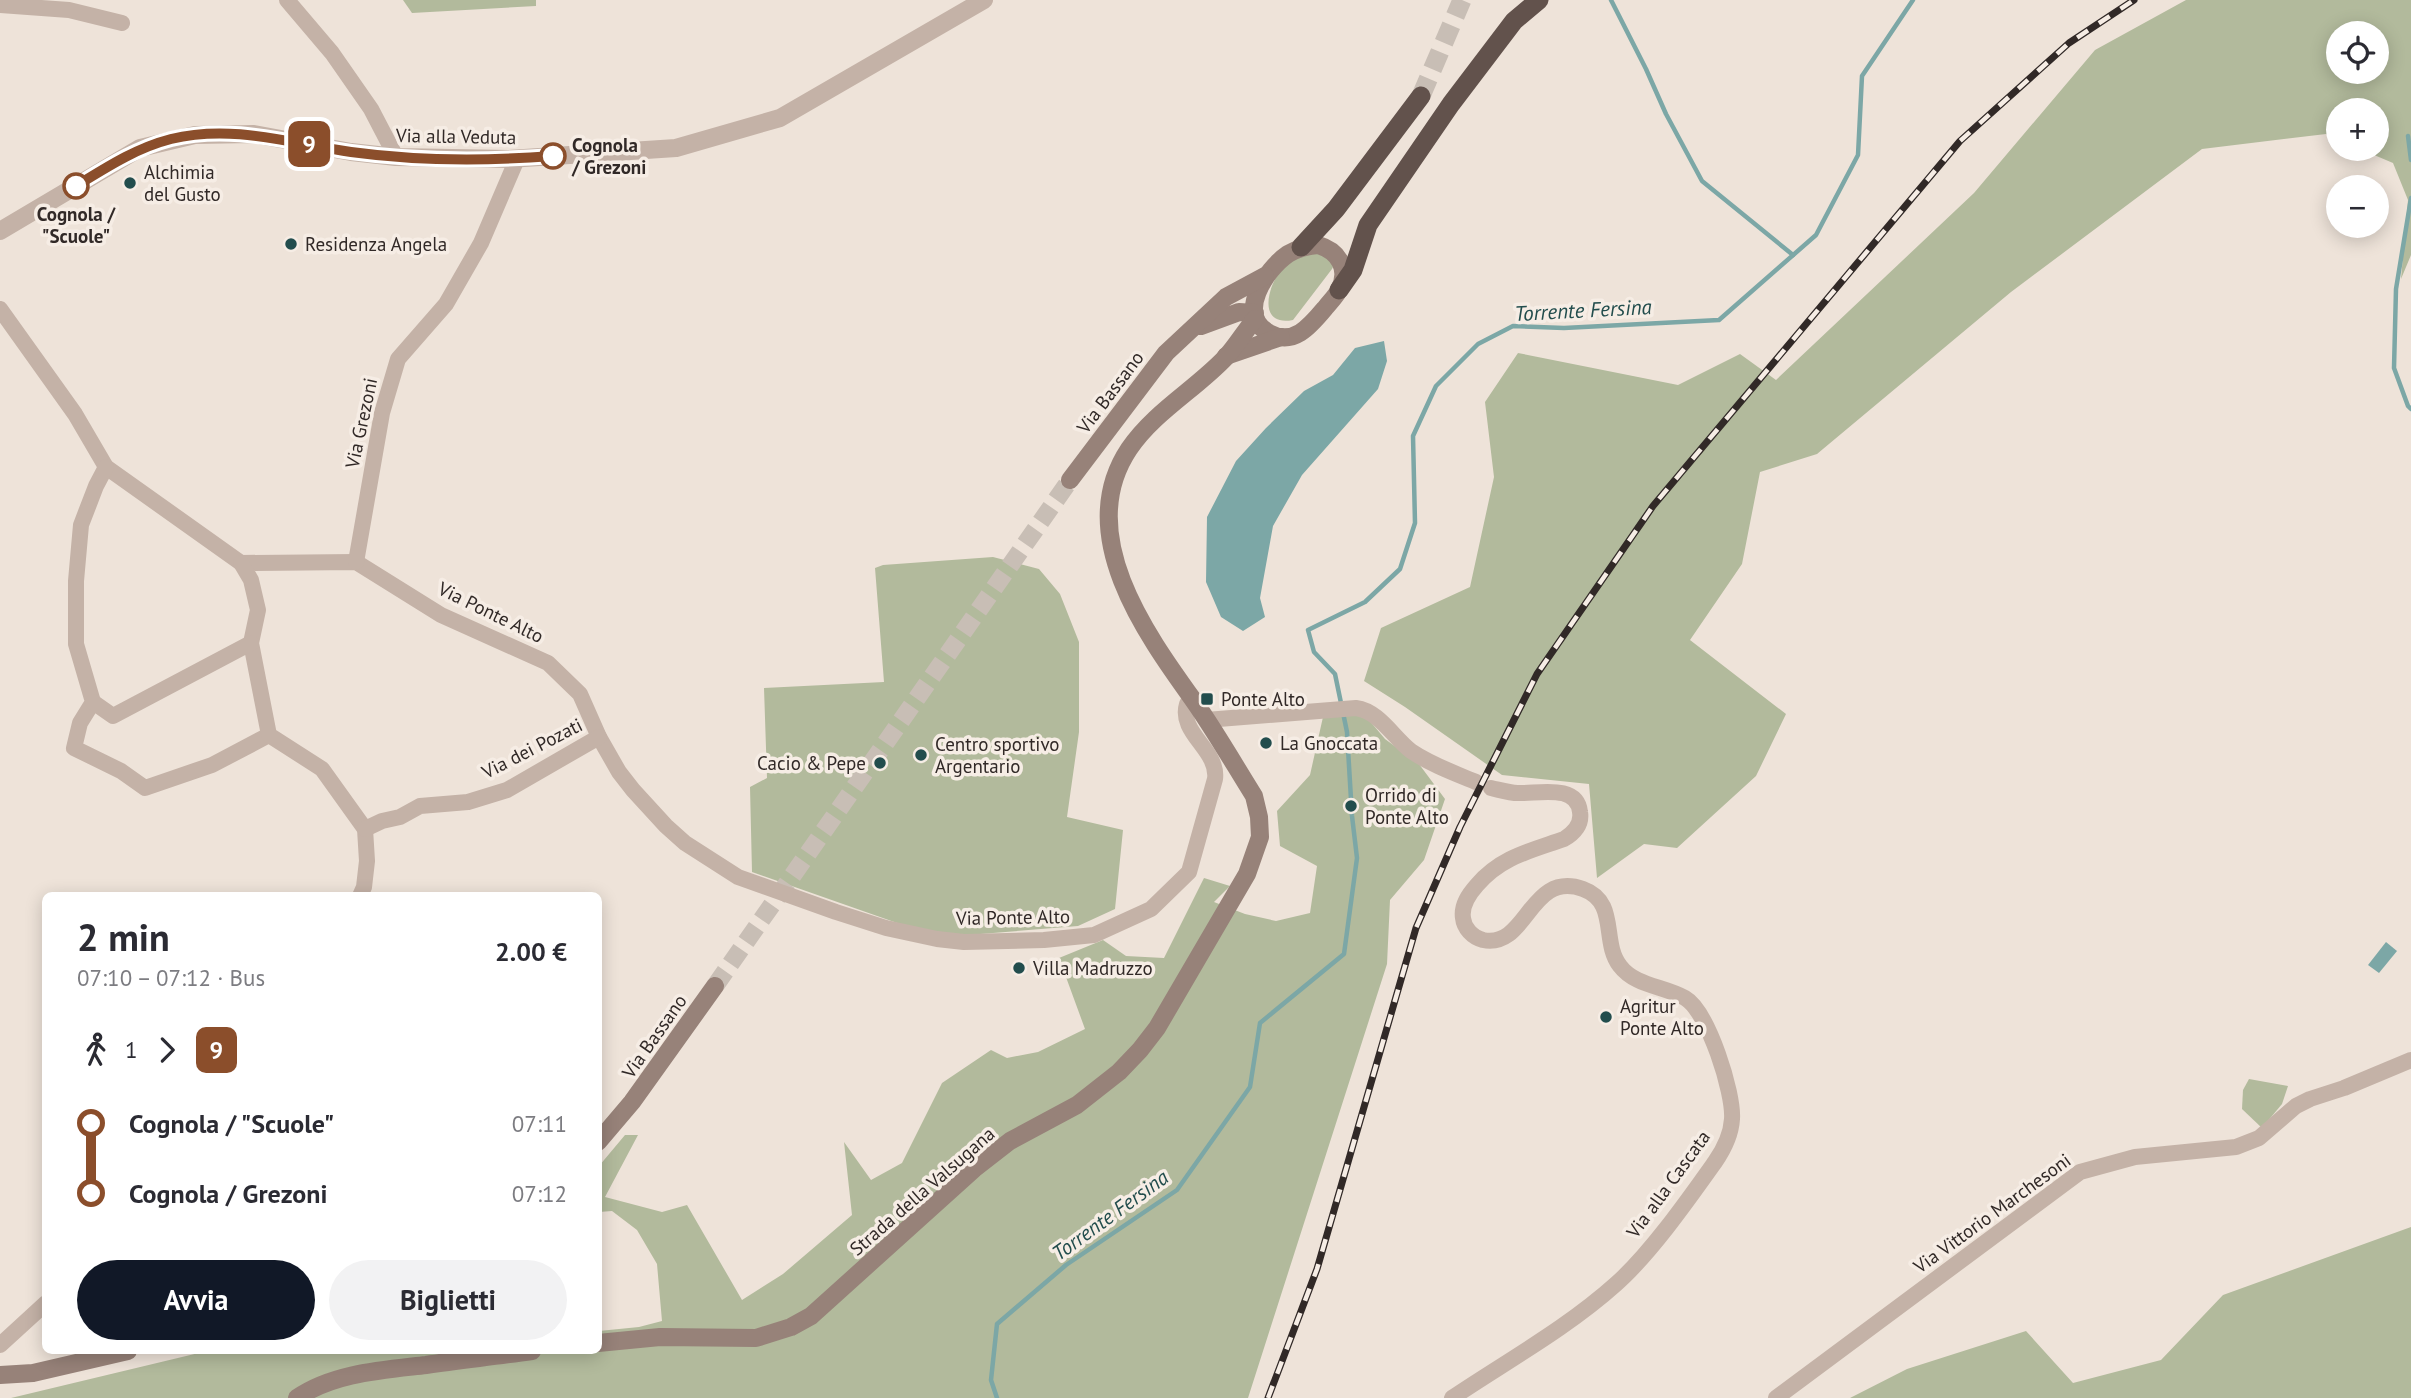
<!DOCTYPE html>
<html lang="it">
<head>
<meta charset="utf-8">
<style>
	:root { --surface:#fff; --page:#f2f2f3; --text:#2b2b33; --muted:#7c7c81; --accent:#111827 }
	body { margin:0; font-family:"PT Sans",sans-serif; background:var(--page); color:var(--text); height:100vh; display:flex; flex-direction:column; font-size:26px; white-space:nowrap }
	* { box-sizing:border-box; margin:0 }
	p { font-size:23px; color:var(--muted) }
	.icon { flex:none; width:38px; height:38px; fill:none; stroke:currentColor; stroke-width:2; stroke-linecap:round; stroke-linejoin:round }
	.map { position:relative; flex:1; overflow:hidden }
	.drawer { position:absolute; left:42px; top:892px; width:560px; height:462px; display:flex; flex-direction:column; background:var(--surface); border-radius:10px; box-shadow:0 4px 18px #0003 }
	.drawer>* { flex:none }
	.badge { padding:0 14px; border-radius:10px; font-size:24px; line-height:46px }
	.controls { position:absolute; left:2326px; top:21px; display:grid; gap:14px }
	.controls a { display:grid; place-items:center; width:63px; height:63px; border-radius:50%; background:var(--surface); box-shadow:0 4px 18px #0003; font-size:35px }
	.map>.badge { position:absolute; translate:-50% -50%; box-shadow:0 0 0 4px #fff }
	.legs { display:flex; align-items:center; gap:10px; height:77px; padding:0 35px; font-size:23px }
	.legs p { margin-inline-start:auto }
	.headline { display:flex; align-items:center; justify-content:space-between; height:119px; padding:0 35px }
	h1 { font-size:38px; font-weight:800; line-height:52px }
	.action { display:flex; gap:14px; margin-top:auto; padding:14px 35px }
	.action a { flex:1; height:80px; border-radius:42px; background:var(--accent); color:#fff; font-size:28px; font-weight:800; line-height:80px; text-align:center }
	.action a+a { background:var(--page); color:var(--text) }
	ul { padding:0 35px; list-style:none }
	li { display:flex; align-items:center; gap:24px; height:70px; font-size:26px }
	li i { display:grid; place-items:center; width:10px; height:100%; margin:0 9px; background:currentColor }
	li i::after { content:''; width:18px; height:18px; margin:-9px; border:5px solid; border-radius:50%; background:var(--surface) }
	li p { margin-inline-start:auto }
	li:first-child i { background:linear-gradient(#0000 50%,currentColor 0) }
	li:last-child i { background:linear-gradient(currentColor 50%,#0000 0) }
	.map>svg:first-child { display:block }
</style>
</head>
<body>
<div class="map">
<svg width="2411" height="1398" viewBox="0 0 2411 1398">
	<rect width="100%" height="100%" fill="#eee3d9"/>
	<!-- green -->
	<g fill="#b2ba9c" fill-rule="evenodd">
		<path d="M403,0H536V6L412,13Z"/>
		<path d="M2186,0H2411V255L2401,279L2408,200L2393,163L2360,149H2376V110H2338V139L2326,134L2202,149L2011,292L1817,454L1760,472L1742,564L1690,640L1786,714L1756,776L1677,848L1644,844L1597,878L1589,784L1502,775L1405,707L1364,681L1381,628L1470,587L1494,477L1485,402L1518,353L1678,385L1740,354L1776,380L1974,193L2095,50ZM2338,33H2376V72H2338Z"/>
		<path d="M1323,253L1334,265L1332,269L1293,320C1249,329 1272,263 1301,255C1308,253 1316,254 1323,253Z"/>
		<path d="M993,557L1039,569L1060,594L1079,642V732L1067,817L1123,830L1115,909L1078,926L968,935L917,930L752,872L750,787L767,778L764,688L884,682L875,568L883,565Z"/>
		<path d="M1364,714L1385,739L1419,764L1445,799L1424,860L1390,900L1387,964L1248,1398H11L207,1351H598L599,1331L639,1327L662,1321L657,1264L637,1230L612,1211L599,1212V1166L625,1135H638L605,1197L662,1212L687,1205L742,1300L783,1274L852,1215L844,1142L871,1180L902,1163L942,1083L991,1050L1007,1058L1038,1052L1085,1029L1059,958L1103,940L1126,956L1164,958L1204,878L1230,886L1214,902L1245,914L1276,921L1310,913L1317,866L1280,846L1277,811L1310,775L1323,717Z"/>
		<path d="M2249,1079L2288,1086L2282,1104L2262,1128L2242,1109L2243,1090Z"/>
		<path d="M2411,1227V1398H1850L1907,1369L2026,1331L2073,1383L2161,1360L2223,1295Z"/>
	</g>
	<!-- water -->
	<g fill="#7ca7a6">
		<path d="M1384,341L1387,361L1378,389L1302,475L1273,526L1260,598L1265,617L1243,631L1221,617L1206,582L1207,517L1236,461L1266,428L1304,391L1333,375L1355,348Z"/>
		<path d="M2386,942L2397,951L2379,973L2368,965Z"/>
	</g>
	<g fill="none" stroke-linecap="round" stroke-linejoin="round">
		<!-- stream -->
		<g stroke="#7ca7a6" stroke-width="4.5">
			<path d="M1611,0L1646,69L1666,114L1702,181L1793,255"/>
			<path d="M2408,136L2411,160"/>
			<path d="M2411,198L2396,289L2394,368L2408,406L2411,409"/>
			<path d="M997,1398L991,1380L997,1324L1066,1265L1177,1190L1250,1087L1260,1023L1344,954L1357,858L1352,816L1347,732L1335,674L1314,652L1308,630L1365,602L1400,569L1415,523L1413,436L1436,386L1478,344L1513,326L1564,328L1719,320L1816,235L1858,155L1862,76L1913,0"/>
		</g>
		<!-- secondary-tunnel -->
		<path stroke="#c8beb5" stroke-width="18" stroke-dasharray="18 9" stroke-linecap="butt" d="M715,986L1070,480"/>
		<!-- trunk-tunnel -->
		<path stroke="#c8beb5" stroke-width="19" stroke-dasharray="19 10" stroke-linecap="butt" d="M1421,96L1462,0"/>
		<!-- minor -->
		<g stroke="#c4b2a7" stroke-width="16">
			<path d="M287,0L332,53L371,109L396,157"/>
			<path d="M0,5L69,10L122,23"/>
			<path d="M0,309L75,414L106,467L241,563L356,562L441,615L548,663L580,694L599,737L619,772L633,790L666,826L685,843L738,877L836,912L886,928L937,939L964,942L1044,940L1094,935L1151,909L1189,872L1215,779C1219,750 1178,733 1187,704L1193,700"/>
			<path d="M106,467L96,486L81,525L76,581V644L93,702L80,723L74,748L121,771L145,788L212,765L269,735"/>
			<path d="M356,562L382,413L398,359L446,304L481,243L517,159"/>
			<path d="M241,563L251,580L258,610L251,643L269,735L322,769L365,829L367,861L364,887L360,896"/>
			<path d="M93,702L113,716L251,643"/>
			<path d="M1206,720L1356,708C1379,711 1393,737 1411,751C1430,764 1454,773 1476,782"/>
			<path d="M365,829L382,821L400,817L420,806L468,802L507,790L599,737"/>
			<path d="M0,1345L46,1303"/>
			<path d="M1452,1398C1507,1361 1567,1328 1616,1284C1650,1254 1688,1200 1715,1162C1724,1149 1731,1136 1732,1119C1734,1093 1708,1011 1685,998C1664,986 1635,986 1620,966C1601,942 1619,902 1583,889C1529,870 1528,949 1483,940C1472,937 1464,928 1463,918C1461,905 1469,894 1477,885C1501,857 1530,851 1564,839C1574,833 1582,824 1580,812C1577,783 1537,794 1518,793C1509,793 1500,790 1491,788"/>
			<path d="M1776,1398L2080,1172L2135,1157L2236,1147L2259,1138L2296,1106L2310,1099L2344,1088L2411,1060"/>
		</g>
		<!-- tertiary -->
		<path stroke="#c4b2a7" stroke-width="18" d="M0,231L140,148L195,135L254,134L351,152L396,157L509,159L676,148L780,118L984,0"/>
		<!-- secondary -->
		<g stroke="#978279" stroke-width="18">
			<path d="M1318,245C1339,251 1350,270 1339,290C1336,296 1330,302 1326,307C1311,325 1294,347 1269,333C1235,315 1266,269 1288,254C1298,248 1306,246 1318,245Z"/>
			<path d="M1201,326L1239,312L1255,313"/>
			<path d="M1226,356L1281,337"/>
			<path d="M1070,480L1166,353L1226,297L1265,276"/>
			<path d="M598,1142L632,1102L715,986"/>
			<path d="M598,1343L660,1337L756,1338L791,1327L811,1316L974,1169L1010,1141L1077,1105L1119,1072L1140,1050L1157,1028L1247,874L1260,837L1259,817L1254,796C1234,764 1215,731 1194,701C1145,633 1073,533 1129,449C1154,412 1196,389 1226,357C1236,346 1245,331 1255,319"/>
			<path d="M0,1375L33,1373L128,1351"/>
			<path d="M297,1398C333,1373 383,1370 426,1365C461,1360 497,1356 532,1351"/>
		</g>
		<!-- trunk -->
		<g stroke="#62524c" stroke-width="19">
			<path d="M1301,247L1336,209L1421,96"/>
			<path d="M1339,290L1353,270L1368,225L1451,104L1514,21L1539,0"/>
		</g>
		<!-- rail casing -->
		<g stroke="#312927" stroke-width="7">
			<path id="rail" d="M1268,1398L1317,1269L1416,928L1460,827L1537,674L1653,506L1960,141L2069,43L2134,0"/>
		</g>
		<!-- rail -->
		<use href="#rail" stroke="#f6ede5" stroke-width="4.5" stroke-dasharray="13" stroke-linecap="butt"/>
	</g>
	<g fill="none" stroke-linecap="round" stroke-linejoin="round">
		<!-- line-1 casing -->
		<g stroke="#fff" stroke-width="16">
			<path id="line-1" d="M76,186C107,167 136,148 171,139C232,124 290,143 351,152C417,161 487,161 553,156"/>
		</g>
		<!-- line-1 -->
		<use href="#line-1" stroke="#8b4e2b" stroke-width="10"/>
	</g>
	<!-- markers -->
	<g fill="#fff" stroke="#8b4e2b" stroke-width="3.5">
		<circle cx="553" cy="156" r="12"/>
		<circle cx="76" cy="186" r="12"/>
	</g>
	<g fill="#224d4d" stroke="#f6ede5" stroke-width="2.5">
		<circle cx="130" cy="183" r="7"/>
		<circle cx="291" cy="244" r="7"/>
		<rect x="1200" y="692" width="14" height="14" rx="3.5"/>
		<circle cx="1266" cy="743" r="7"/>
		<circle cx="921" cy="755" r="7"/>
		<circle cx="880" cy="763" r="7"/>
		<circle cx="1351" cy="806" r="7"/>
		<circle cx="1019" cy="968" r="7"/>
		<circle cx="1606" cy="1017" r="7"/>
	</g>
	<g text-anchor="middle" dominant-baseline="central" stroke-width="7" stroke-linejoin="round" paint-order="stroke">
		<!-- street labels -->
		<g font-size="19" fill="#312927" stroke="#f6ede5">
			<text transform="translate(456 136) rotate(1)">Via alla Veduta</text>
			<text transform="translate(1110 392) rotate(-53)">Via Bassano</text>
			<text transform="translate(361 423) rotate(-78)">Via Grezoni</text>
			<text transform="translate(491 612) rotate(26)">Via Ponte Alto</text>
			<text transform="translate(532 748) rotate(-27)">Via dei Pozati</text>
			<text transform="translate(1013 917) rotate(-1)">Via Ponte Alto</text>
			<text transform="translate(654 1036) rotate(-55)">Via Bassano</text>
			<text transform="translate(1668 1184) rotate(-54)">Via alla Cascata</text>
			<text transform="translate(922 1191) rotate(-41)">Strada della Valsugana</text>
			<text transform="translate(1992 1213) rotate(-36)">Via Vittorio Marchesoni</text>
		</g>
		<!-- stop labels -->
		<g font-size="19" font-weight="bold" fill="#312927" stroke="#f6ede5" text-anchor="start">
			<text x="572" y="145">Cognola<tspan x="572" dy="22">/ Grezoni</tspan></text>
			<text x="76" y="214" text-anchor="middle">Cognola /<tspan x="76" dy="22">"Scuole"</tspan></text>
		</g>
		<!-- poi labels -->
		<g font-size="19" fill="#312927" stroke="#f6ede5" text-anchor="start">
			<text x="144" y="172">Alchimia<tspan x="144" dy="22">del Gusto</tspan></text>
			<text x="305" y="244">Residenza Angela</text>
			<text x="1221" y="699">Ponte Alto</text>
			<text x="1280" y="743">La Gnoccata</text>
			<text x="935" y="744">Centro sportivo<tspan x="935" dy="22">Argentario</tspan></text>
			<text x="866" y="763" text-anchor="end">Cacio &amp; Pepe</text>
			<text x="1365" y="795">Orrido di<tspan x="1365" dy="22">Ponte Alto</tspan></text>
			<text x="1033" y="968">Villa Madruzzo</text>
			<text x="1620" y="1006">Agritur<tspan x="1620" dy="22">Ponte Alto</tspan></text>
		</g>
		<!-- water labels -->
		<g font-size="21" font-style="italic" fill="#224d4d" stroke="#f6ede5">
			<text transform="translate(1583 310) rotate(-3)">Torrente Fersina</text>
			<text transform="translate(1110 1215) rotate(-36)">Torrente Fersina</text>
		</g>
	</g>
</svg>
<div class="controls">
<a><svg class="icon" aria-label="locate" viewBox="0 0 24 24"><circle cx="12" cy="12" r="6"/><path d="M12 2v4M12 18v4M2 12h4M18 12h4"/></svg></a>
<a>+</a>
<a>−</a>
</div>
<b class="badge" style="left:309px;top:144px;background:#8b4e2b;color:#fff">9</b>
<section class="drawer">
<div class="headline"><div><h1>2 min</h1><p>07:10 – 07:12 · Bus</p></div><b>2.00 €</b></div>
<div class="legs"><svg class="icon" aria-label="walk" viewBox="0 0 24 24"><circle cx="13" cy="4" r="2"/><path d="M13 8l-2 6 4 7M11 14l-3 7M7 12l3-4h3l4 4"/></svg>1<svg class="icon" aria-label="forward" viewBox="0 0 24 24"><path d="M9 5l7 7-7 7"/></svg><b class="badge" style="background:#8b4e2b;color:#fff">9</b></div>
<ul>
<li><i style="color:#8b4e2b"></i><b>Cognola / &quot;Scuole&quot;</b><p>07:11</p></li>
<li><i style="color:#8b4e2b"></i><b>Cognola / Grezoni</b><p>07:12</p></li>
</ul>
<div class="action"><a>Avvia</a><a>Biglietti</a></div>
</section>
</div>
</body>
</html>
